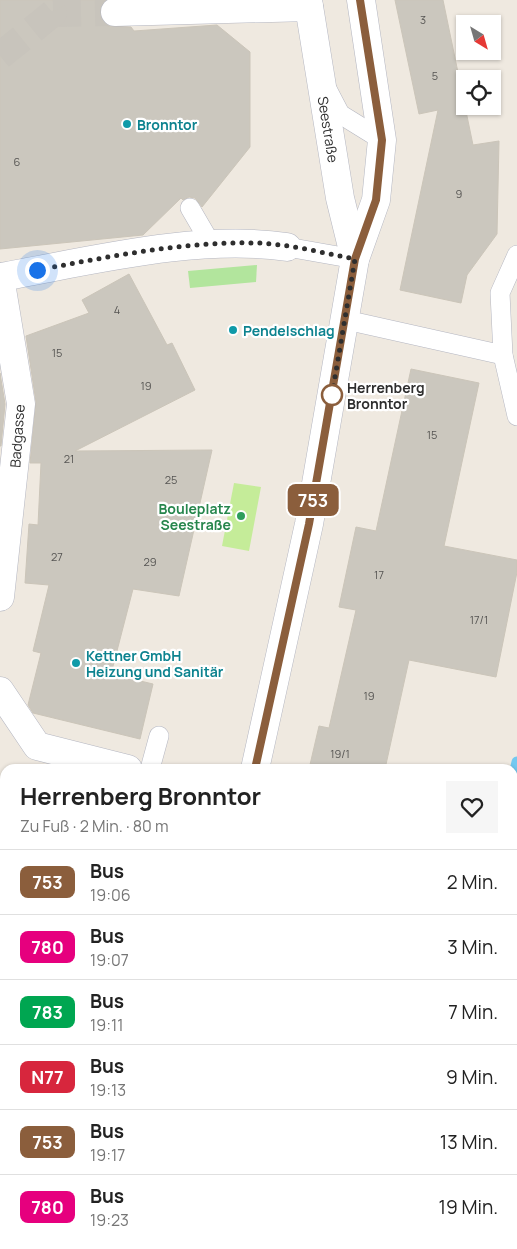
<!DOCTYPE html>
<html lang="de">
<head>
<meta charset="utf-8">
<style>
	:root { --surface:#fff; --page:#f6f6f6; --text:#222; --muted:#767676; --line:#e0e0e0 }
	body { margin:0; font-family:Manrope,sans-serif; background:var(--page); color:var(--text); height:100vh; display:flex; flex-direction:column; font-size:19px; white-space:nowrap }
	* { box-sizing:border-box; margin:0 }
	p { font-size:16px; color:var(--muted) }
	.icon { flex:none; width:28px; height:28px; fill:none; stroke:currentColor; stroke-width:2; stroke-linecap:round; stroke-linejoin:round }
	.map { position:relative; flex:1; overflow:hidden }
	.panel { position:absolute; left:0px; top:764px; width:518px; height:486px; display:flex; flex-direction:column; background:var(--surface); border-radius:15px 15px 0 0; box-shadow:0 1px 4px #0004 }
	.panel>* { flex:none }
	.badge { padding:0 10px; border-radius:8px; font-size:18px; line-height:32px }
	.needle { width:32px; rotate:143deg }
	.buttons { position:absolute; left:456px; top:15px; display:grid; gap:10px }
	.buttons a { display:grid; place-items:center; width:45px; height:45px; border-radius:0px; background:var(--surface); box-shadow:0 1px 4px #0004; font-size:25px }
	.you { position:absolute; width:25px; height:25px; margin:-12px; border:4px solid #fff; border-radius:50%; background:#1a73e8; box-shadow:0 0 0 8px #1a73e833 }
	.map>.badge { position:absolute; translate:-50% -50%; box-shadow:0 0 0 2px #fff }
	.round { display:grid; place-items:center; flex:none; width:52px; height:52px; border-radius:0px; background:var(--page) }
	.summary { display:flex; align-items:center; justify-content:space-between; height:85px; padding:0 20px }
	h1 { font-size:24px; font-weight:700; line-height:38px }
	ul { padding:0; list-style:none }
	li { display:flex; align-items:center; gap:15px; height:65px; padding:0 20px; border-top:1px solid var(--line) }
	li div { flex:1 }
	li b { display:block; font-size:19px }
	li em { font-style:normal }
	li .badge { min-width:55px; font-weight:700; text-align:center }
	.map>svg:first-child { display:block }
</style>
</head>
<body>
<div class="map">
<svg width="517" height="1249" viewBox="0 0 517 1249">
	<rect width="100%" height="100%" fill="#efe9e0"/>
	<!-- green -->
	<g fill="#b2e59d">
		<path d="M257,265L256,282L190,288L188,271Z"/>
		<path d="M517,1040V1154L513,1152L512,1063Z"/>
	</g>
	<!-- pitch -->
	<path fill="#c5ec99" d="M234,483L261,487L249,551L222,546Z"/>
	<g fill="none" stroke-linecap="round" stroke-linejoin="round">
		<!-- stream -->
		<g stroke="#73c9f1" stroke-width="11">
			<path d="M512,784L517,762"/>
			<path d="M420,1249L421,1245"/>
		</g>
	</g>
	<!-- building -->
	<g fill="#cbc7be" stroke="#cbc5b9">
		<path d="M0,0H102L104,2L99,12L102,21L108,26L131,27L134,31L217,25L250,52V147L202,207L195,198L189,197L183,200L181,198L143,235L0,249Z"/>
		<path d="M395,0H443L473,145L499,141L497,234L467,275L461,303L400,290L438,110L419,114Z"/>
		<path d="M129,274L167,345L172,343L195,390L75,451L212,450L179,596L133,589L111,674L153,684L140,739L33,713L28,705L41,653L33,651L49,585L25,583L29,524L38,525L41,463H30L36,402L26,336L89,313L82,300Z"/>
		<path d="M411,369L479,383L444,546L517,560V572L496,677L409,660L385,769H309L319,726L329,728L356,610L339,607L356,527L376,531Z"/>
		<path d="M0,373L5,404L1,446H0Z"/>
	</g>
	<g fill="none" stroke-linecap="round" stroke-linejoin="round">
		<!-- pedestrian-tunnel -->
		<g stroke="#c8c4bc" stroke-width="28" stroke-dasharray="28 14" stroke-linecap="butt">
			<path d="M53,13L115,12"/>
			<path d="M0,56L53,13L47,0"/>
		</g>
		<!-- service casing -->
		<g stroke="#b4b6c1" stroke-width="20">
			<g id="service">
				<path d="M328,91L340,114L382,140"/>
				<path d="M190,208L211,244"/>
				<path d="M287,247L355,259"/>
				<path d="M517,255L500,293L503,355L517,416"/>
				<path d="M346,320L503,355"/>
				<path d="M150,769L159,736"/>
			</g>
		</g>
		<!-- pedestrian casing -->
		<g stroke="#b4b6c1" stroke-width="29">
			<path id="pedestrian" d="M115,12L309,7"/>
		</g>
		<!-- minor casing -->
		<g stroke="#b4b6c1" stroke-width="29">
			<g id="minor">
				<path d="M0,277L21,404L0,597"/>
				<path d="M1,277C91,261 196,234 287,247"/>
				<path d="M0,691L37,746L128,769"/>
			</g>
		</g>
		<!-- secondary casing -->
		<g stroke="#b4b6c1" stroke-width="29">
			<g id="secondary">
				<path id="s1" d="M308,0L340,198L355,259"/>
				<path d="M255,769L309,524L355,259L376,200L382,140L361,0"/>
				<path d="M173,1249L174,1245"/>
			</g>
		</g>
		<!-- service -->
		<use href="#service" stroke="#fff" stroke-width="19"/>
		<!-- pedestrian -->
		<use href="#pedestrian" stroke="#fff" stroke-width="28"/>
		<!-- minor -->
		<use href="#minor" stroke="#fff" stroke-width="28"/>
		<!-- secondary -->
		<use href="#secondary" stroke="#fff" stroke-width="28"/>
	</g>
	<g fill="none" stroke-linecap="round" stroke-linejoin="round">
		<!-- line casing -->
		<g stroke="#fff" stroke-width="11">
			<path id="line" d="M255,769L309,524L355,259L376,200L382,140L360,0"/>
		</g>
		<!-- line -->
		<use href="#line" stroke="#8b5e3c" stroke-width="8"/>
		<!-- walk -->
		<path stroke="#2e2e2e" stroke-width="5" stroke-dasharray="0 9" d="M37,270C109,257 183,241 257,243C289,244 323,253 355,259L332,395"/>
	</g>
	<!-- markers -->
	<g fill="#0f9aa8" stroke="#fff" stroke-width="2">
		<circle cx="127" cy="124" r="5"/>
		<circle cx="233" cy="330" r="5"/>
		<circle cx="76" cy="663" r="5"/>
	</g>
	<circle fill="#fff" stroke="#8b5e3c" stroke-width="2.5" cx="332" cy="395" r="10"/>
	<circle fill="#2e9e5b" stroke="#fff" stroke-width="2" cx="241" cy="516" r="5"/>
	<g text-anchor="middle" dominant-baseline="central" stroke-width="4.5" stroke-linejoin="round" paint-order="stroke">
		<!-- number labels -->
		<g font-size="11" fill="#555452">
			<text x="423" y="19">3</text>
			<text x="435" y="75">5</text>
			<text x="17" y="161">6</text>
			<text x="459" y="193">9</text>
			<text x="117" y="309">4</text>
			<text x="57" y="352">15</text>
			<text x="146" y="385">19</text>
			<text x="432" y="434">15</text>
			<text x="69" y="458">21</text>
			<text x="171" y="479">25</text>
			<text x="57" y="556">27</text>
			<text x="150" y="561">29</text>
			<text x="379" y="574">17</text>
			<text x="479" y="619">17/1</text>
			<text x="369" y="695">19</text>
			<text x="340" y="753">19/1</text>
		</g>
		<!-- culture labels -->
		<g font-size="14" font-weight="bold" fill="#0d838f" stroke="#fff" text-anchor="start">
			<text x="137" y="124">Bronntor</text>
			<text x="243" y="330">Pendelschlag</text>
			<text x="86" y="655">Kettner GmbH<tspan x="86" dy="16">Heizung und Sanitär</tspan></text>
		</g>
		<!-- street labels -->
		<g font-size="14" fill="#2e2e2e" stroke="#fff">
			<text stroke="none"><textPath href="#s1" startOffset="131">Seestraße</textPath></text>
			<text transform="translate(17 436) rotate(-86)">Badgasse</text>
		</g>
		<!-- stop labels -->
		<g font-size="14" font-weight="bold" fill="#2e2e2e" stroke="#fff" text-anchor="start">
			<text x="347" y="387">Herrenberg<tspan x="347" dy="16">Bronntor</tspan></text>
		</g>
		<!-- leisure labels -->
		<g font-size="14" font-weight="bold" fill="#27864d" stroke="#fff" text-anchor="end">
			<text x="231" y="508">Bouleplatz<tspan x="231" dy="16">Seestraße</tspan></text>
		</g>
	</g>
</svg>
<div class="buttons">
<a><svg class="needle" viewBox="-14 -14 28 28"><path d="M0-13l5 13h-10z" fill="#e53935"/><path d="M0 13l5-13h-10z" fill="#767676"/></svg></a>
<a><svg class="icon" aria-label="locate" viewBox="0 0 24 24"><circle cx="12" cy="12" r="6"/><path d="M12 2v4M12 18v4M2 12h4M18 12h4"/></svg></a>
</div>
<div class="you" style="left:37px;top:270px"></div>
<b class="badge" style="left:313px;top:500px;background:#8b5e3c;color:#fff">753</b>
<section class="panel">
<div class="summary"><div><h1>Herrenberg Bronntor</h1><p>Zu Fuß · 2 Min. · 80 m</p></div><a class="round"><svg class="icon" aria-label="heart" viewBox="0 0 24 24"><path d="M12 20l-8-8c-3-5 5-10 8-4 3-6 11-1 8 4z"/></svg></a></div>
<ul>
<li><span class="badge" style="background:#8b5e3c;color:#fff">753</span><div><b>Bus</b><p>19:06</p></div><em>2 Min.</em></li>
<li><span class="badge" style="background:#e6007e;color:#fff">780</span><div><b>Bus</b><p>19:07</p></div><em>3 Min.</em></li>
<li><span class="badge" style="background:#00a651;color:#fff">783</span><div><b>Bus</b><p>19:11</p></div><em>7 Min.</em></li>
<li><span class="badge" style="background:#d7263d;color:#fff">N77</span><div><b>Bus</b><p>19:13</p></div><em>9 Min.</em></li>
<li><span class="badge" style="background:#8b5e3c;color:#fff">753</span><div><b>Bus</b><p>19:17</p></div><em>13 Min.</em></li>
<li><span class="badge" style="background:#e6007e;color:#fff">780</span><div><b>Bus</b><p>19:23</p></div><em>19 Min.</em></li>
</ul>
</section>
</div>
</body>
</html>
